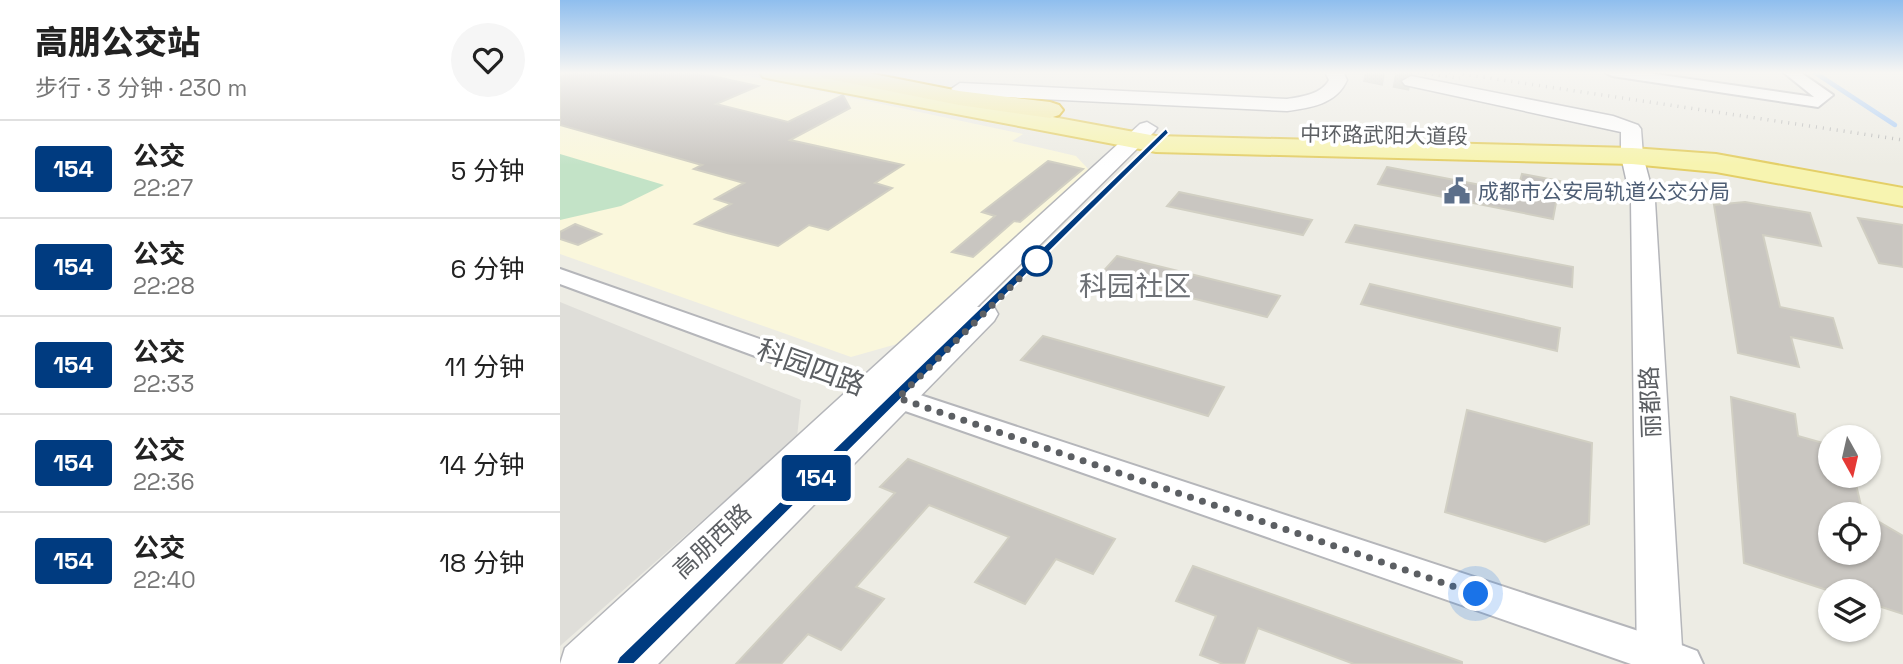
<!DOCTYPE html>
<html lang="zh">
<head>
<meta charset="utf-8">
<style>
	:root { --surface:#fff; --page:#f6f6f6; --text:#222; --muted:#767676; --line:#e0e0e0 }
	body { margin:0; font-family:"Space Grotesk","Noto Sans SC",sans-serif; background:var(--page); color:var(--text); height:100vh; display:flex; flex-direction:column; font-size:26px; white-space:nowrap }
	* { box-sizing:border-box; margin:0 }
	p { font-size:23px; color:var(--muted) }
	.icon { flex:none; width:38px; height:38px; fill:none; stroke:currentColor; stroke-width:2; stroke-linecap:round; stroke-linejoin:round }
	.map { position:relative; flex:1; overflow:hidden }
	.side { display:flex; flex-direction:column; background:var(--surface); width:560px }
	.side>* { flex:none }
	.badge { padding:0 14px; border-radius:5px; font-size:24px; line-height:46px }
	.needle { width:46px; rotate:172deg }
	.buttons { position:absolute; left:1258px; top:425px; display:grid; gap:14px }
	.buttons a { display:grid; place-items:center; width:63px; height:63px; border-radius:50%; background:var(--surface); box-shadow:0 2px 5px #0004; font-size:35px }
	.you { position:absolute; width:35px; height:35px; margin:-18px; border:5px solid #fff; border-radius:50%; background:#1a73e8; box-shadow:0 0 0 10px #1a73e833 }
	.map>.badge { position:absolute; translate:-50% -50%; box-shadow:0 0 0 4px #fff }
	.round { display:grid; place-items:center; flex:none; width:74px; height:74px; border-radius:37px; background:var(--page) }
	.overview { display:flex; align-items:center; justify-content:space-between; height:119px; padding:0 35px }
	h1 { font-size:33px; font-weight:800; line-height:52px }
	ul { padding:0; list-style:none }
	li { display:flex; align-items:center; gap:21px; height:98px; padding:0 35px; border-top:2px solid var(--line) }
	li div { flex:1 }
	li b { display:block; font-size:26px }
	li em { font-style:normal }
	li .badge { min-width:77px; font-weight:700; text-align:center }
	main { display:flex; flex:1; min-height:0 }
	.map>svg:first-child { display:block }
</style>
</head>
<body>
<main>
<section class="side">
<div class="overview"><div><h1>高朋公交站</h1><p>步行 · 3 分钟 · 230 m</p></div><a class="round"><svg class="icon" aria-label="heart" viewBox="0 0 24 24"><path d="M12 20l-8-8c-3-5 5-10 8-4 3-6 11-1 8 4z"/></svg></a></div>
<ul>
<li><span class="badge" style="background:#003b80;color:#fff">154</span><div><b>公交</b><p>22:27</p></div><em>5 分钟</em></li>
<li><span class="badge" style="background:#003b80;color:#fff">154</span><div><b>公交</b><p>22:28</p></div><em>6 分钟</em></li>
<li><span class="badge" style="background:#003b80;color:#fff">154</span><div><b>公交</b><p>22:33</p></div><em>11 分钟</em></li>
<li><span class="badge" style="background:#003b80;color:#fff">154</span><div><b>公交</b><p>22:36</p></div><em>14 分钟</em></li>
<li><span class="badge" style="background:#003b80;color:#fff">154</span><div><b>公交</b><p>22:40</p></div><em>18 分钟</em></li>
</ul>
</section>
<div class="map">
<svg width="1343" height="664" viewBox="0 0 1343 664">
	<rect width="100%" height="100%" fill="#edece4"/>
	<!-- commercial -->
	<path fill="#faf7dc" d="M0,72H171L463,134L452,141L516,156L530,171L337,344L291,357L0,254Z"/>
	<!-- industrial -->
	<path fill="#dfded9" d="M0,302L241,400L237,437L0,646Z"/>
	<!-- green -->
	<path fill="#c3e3c7" d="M0,154L104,185L61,206L0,220Z"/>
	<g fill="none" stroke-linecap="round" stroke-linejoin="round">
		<!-- stream -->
		<path stroke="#abcdf7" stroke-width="4.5" d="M1254,72L1335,125"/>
	</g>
	<!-- building -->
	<g fill="#c9c6c1" stroke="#d1cfc3" stroke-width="2">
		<path d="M8,72H134L198,86L156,104L228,122L283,95L290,108L230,140L343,165L315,183L332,188L268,230L249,225L218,246L167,233L135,224L171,204L155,199L184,183L134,169L142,165L0,125V75Z"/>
		<path d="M488,161L523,169L460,222L454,221L413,257L392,252L435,216L422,212Z"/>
		<path d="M827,167L957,192L962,174L1000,181L993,219L818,184Z"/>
		<path d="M619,192L752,220L743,235L607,206Z"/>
		<path d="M1185,202L1250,213L1261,246L1203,235L1220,307L1273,318L1282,348L1231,337L1239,367L1178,353L1154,205Z"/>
		<path d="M1298,218L1343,225V267L1319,263Z"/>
		<path d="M15,224L41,234L18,245L0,239V232Z"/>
		<path d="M795,225L1013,267L1012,287L786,242Z"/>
		<path d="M557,256L720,296L707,317L540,275Z"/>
		<path d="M810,284L1000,328L997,351L801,304Z"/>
		<path d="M483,336L664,387L648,416L461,360Z"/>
		<path d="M1171,397L1235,414L1238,436L1270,445V476H1294L1303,514H1270V553H1309V516L1343,536V614L1309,603V592H1273L1184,563Z"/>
		<path d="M907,410L1032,443L1029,524L985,542L885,512Z"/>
		<path d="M348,459L555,539L533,574L496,559L465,604L415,582L449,537L369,505L296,587L324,599L281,650L248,634L221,664H176L335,493L320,487Z"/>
		<path d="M633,566L902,662V664H794L698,628L684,664H663L640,655L656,616L616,601Z"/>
	</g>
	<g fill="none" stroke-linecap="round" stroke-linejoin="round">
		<!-- tertiary-tunnel -->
		<path stroke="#c9c9c4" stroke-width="20" stroke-dasharray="20 10" stroke-linecap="butt" d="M805,72L851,81"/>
		<!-- minor casing -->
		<g stroke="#b5b6ba" stroke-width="4">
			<g id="minor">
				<path d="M1045,72H1081L1254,97L1223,72H1240L1273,95L1258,107L1052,76Z"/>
				<path d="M0,269L348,391L1124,646L1137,651L1143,664H1071L328,405L0,284Z"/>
			</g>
		</g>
		<!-- tertiary casing -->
		<g stroke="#b5b6ba" stroke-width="3">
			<g id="tertiary">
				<path d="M765,72H783L787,80C777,104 750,108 727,111L400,95L391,89L400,83L727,99C741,97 762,94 769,80Z"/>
				<path d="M851,76L1053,116L1078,125L1081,129L1083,156L1095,201L1123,664H1077L1071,201L1061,156V132L845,85L842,81Z"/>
				<path d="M587,122L597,128L594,132L417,307H434L438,314L434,321L98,664H0L5,648L580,124Z"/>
			</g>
		</g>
		<!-- primary casing -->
		<g stroke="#e4cf67" stroke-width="4">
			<path id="primary" d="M200,72H247L596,136L1072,148L1156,154L1343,188V206L1156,172L1072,164L596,152L211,79L203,77Z"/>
		</g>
		<!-- trunk casing -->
		<g stroke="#dcb416" stroke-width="4">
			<path id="trunk" d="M257,72H303L399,91L490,102L499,105L503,110L499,115L490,118L399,105L269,79L261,77Z"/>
		</g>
		<!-- minor -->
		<use href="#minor" fill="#fff" fill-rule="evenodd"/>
		<!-- tertiary -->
		<use href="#tertiary" fill="#fff" fill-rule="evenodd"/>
		<!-- primary -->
		<use href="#primary" fill="#f7f4b0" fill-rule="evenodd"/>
		<!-- trunk -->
		<use href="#trunk" fill="#f5eda3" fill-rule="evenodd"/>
		<!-- rail -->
		<g stroke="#b4b5b5" stroke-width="3.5" stroke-dasharray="1 6" stroke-linecap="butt">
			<path d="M851,72L900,78"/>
			<path d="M889,72L1343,140"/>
		</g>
	</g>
	<!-- sky -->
	<linearGradient id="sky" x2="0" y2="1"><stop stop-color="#8fbeee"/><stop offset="0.44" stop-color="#f7f6f3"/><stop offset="1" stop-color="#f7f6f3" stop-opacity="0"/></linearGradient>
	<rect width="1343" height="165" fill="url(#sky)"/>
	<!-- line -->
	<path fill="#003b80" stroke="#fff" stroke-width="2" d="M606,128L609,133L74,664H56L59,657Z"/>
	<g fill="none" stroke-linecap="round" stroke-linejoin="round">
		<!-- walk -->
		<path stroke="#5c5f63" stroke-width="7" stroke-dasharray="0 12.6" d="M477,261L338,398L916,594"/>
	</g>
	<!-- icons -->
	<defs>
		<g id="civic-bare" transform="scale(2.1)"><path d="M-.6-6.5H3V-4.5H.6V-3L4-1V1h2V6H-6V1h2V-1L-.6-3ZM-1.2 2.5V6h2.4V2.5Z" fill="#5c6f8a" stroke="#fff" stroke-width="2.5" paint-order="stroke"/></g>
	</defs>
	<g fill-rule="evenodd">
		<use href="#civic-bare" x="897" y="191"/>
	</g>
	<!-- markers -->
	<circle fill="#fff" stroke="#003b80" stroke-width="3.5" cx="477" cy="261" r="14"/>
	<g text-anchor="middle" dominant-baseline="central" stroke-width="7" stroke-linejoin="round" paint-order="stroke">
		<!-- far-street labels -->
		<g font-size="21" fill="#5c5f63" stroke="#fff">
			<text transform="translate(824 135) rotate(1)">中环路武阳大道段</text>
		</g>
		<!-- far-service labels -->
		<g font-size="21" fill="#4e5e75" stroke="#fff" text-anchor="start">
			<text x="918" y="191">成都市公安局轨道公交分局</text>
		</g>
		<!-- street labels -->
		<g font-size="24" fill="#5c5f63" stroke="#fff">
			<text transform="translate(1090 402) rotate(-92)">丽都路</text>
			<text transform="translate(152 541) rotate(-43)">高朋西路</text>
		</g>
		<!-- quarter labels -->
		<g font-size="28" fill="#6d7075" stroke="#fff">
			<text x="575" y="286">科园社区</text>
		</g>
		<!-- near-street labels -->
		<g font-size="28" fill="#5c5f63" stroke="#fff">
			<text transform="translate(251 367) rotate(20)">科园四路</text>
		</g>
	</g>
</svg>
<div class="buttons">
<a><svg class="needle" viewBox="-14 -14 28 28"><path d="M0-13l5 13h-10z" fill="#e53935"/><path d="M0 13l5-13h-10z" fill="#767676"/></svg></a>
<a><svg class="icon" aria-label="locate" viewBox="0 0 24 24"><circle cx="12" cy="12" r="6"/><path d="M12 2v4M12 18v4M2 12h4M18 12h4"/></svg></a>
<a><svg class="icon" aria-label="layers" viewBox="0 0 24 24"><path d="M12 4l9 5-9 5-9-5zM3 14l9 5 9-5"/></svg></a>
</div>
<div class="you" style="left:916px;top:594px"></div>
<b class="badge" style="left:256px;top:478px;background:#003b80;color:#fff">154</b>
</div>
</main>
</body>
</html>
